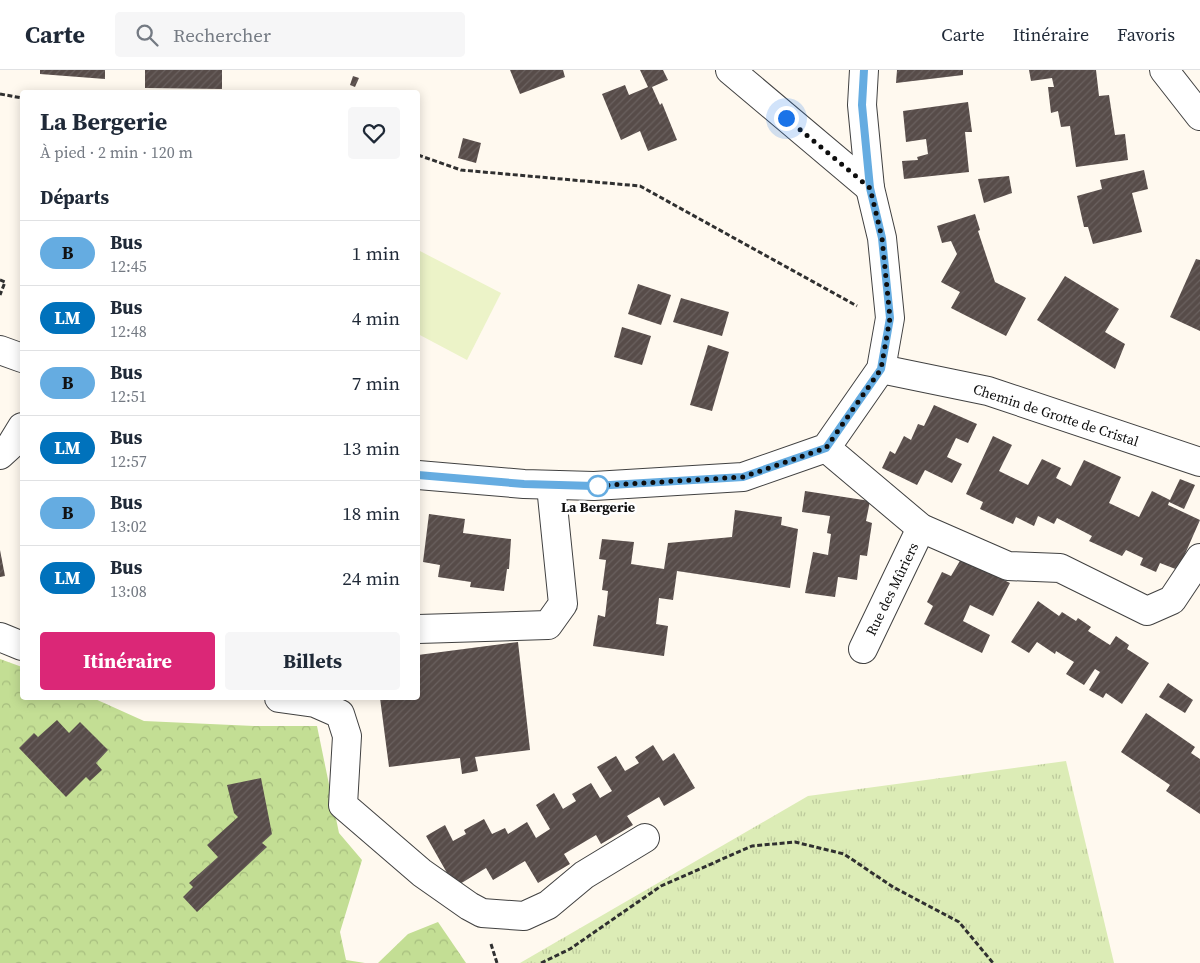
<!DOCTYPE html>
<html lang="fr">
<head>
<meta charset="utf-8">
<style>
	:root { --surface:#fff; --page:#f6f6f7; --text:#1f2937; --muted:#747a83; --line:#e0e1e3; --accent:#db2777 }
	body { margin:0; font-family:"Source Serif 4",serif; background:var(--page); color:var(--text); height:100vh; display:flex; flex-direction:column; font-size:19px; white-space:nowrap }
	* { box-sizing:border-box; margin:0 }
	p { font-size:16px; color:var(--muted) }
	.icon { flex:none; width:28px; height:28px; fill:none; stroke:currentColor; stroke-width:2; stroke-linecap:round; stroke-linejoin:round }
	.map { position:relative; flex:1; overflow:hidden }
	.sheet { position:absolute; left:20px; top:20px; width:400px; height:610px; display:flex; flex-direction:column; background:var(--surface); border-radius:5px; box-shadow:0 2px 12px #0003 }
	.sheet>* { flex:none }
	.badge { padding:0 10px; border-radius:16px; font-size:18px; line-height:32px }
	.you { position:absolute; width:25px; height:25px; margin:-12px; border:4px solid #fff; border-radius:50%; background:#1a73e8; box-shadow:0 0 0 8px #1a73e833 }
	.map>.badge { position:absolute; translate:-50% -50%; box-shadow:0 0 0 2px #fff }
	h2 { padding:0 20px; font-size:19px; line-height:45px }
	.round { display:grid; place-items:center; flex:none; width:52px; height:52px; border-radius:5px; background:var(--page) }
	.summary { display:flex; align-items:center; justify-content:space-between; height:85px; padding:0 20px }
	h1 { font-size:24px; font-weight:700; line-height:38px }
	.button { display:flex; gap:10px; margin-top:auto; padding:10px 20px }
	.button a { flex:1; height:58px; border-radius:5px; background:var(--accent); color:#fff; font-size:20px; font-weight:700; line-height:58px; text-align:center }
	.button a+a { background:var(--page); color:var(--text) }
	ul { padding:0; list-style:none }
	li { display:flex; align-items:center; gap:15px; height:65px; padding:0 20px; border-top:1px solid var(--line) }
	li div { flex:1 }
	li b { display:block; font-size:19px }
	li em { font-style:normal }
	li .badge { min-width:55px; font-weight:700; text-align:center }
	header { display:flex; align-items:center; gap:30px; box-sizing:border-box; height:70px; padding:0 25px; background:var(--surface); border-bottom:1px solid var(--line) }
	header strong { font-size:24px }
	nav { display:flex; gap:28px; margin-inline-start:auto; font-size:18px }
	.search { width:350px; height:45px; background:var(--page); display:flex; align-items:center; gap:12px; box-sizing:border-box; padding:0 18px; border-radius:5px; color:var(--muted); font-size:19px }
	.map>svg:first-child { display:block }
</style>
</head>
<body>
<header>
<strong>Carte</strong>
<div class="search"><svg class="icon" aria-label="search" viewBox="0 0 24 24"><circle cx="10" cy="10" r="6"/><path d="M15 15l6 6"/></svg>Rechercher</div>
<nav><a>Carte</a><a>Itinéraire</a><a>Favoris</a></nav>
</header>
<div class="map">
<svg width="1200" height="893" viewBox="0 0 1200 893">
	<defs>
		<pattern id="grass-tufts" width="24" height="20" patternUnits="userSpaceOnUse" patternTransform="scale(1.25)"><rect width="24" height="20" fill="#dcecb6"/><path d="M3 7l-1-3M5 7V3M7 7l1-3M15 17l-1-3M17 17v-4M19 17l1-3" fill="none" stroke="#bcc99b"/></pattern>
		<pattern id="forest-crowns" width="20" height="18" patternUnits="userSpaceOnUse" patternTransform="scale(1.25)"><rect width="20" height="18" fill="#c3de94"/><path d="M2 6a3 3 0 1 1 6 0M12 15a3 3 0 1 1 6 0" fill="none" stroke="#a6bd7e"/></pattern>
		<pattern id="building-hatch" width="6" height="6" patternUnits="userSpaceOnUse" patternTransform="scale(1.25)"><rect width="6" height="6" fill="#574c49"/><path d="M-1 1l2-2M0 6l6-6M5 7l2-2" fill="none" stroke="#6a615f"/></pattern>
	</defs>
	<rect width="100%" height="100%" fill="#fff9ef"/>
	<!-- grass -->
	<path fill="url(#grass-tufts)" d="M1066,691L1114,893H520L808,726Z"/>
	<!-- forest -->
	<g fill="url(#forest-crowns)">
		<path d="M0,589L22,597V628H93L144,651L254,656H317L339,763L362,790L340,862L346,890L365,893H0Z"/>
		<path d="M438,852L466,893H378L408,864Z"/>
	</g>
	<!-- pitch -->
	<path fill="#ecf3c8" d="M418,180L501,223L467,290L418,264Z"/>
	<!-- building -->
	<g fill="url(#building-hatch)">
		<path d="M40,0H105V9L40,4Z"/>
		<path d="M145,0H222V19L145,18Z"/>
		<path d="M510,0H563L565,7L520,24Z"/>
		<path d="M640,0H663L668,10L652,17L660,35L662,33L677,70L648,81L640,61L621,70L602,24L625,15L629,25L648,17Z"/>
		<path d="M897,0H963V5L896,13Z"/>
		<path d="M1029,0H1096L1099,26L1109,25L1115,65L1125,64L1128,90L1076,97L1070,56L1061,57L1058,41L1051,43L1048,17H1054L1052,8L1031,11Z"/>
		<path d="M353,6L359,8L355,17L350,15Z"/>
		<path d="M968,32L972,62H965L969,102L904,109L902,91L918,90L917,87L928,84L926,69L906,72L903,41Z"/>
		<path d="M463,68L481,73L476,93L458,88Z"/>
		<path d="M1144,100L1148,119L1132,123L1142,162L1093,174L1088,157H1084L1077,126L1102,119L1100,110Z"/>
		<path d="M1009,106L1012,123L984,133L978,109Z"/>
		<path d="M975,144L980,160L978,161L995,212L1026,228L1006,266L951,238L960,222L941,212L957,184L951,171L942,173L937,156Z"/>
		<path d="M1196,189L1200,190V261L1170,247Z"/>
		<path d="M1065,206L1119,239L1105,262L1125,274L1115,299L1037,250Z"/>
		<path d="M638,214L671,225L661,255L628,244Z"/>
		<path d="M681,228L729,242L722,266L673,252Z"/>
		<path d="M622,257L651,266L642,295L614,287Z"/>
		<path d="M708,275L729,282L712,341L690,335Z"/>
		<path d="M934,335L977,354L968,373L956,368L947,387L962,394L952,413L925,400L917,415L882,398L890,381L895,384L904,366L911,370L918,354L924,356Z"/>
		<path d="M993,366L1012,375L999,401L1028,415L1042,389L1061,398L1056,408L1071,416L1084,390L1121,407L1109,433L1139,447L1152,421L1170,430L1180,409L1195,415L1184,439L1169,432L1168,435L1200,450L1178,500L1160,493L1156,502L1140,495L1143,488L1126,480L1122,486L1089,471L1092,466L1057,448L1054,454L1038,446L1034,456L1016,447L1013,454L980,439L983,432L966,424Z"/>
		<path d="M805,421L870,431L866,451L872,453L867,486L860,485L857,510L838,507L835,527L805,523L813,482L828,485L831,464L827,463L830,446L802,442Z"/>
		<path d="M735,440L782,447L781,455L798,459L790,518L677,501L673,530L659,528L656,554L668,556L664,586L593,576L598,545L605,547L608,521L602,520L606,490L599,489L602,469L634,472L631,494L664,499L668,473L732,467Z"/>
		<path d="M429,444L465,449L463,463L511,469L509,499H507L504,521L470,517L471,512L438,507L440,495L423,492Z"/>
		<path d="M0,480L5,506L0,507Z"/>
		<path d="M961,489L1010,513L993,546L970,535L963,551L990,565L982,583L924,554L933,536L927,532L942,502L951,506Z"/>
		<path d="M1038,531L1059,546L1062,542L1076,551L1078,548L1091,557L1088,561L1110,575L1116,566L1129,575L1127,579L1149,593L1122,634L1106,623L1103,628L1089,620L1100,602L1095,599L1084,615L1066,604L1074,592L1056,581L1055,584L1037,572L1029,583L1011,572Z"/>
		<path d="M518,572L530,680L475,687L478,701L462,704L460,688L389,697L380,628H418V585Z"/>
		<path d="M1168,613L1193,630L1185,643L1159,627Z"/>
		<path d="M1146,643L1195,677L1191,683L1200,689V744L1166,721L1170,715L1121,682Z"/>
		<path d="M57,650L69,663L80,652L108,680L96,693L102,700L90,711L86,707L66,727L19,678L34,663L38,667Z"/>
		<path d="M653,675L663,691L674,683L695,718L664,736L659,727L627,746L633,755L601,774L596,765L564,784L570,794L538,813L525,791L493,810L486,798L455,817L426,766L445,755L453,771L466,764L464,760L484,749L492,764L505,758L508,764L527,752L536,768L550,759L536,735L554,723L563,739L576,731L572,724L591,713L600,728L612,721L597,697L616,686L625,701L639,693L635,687Z"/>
		<path d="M261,708L272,764L262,773L267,777L197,842L183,827L193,817L189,813L218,787L207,775L238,747L234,743L227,715Z"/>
	</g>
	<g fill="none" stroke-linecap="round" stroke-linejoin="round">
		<!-- minor casing -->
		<g stroke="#414141" stroke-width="30">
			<g id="minor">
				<path d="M730,0L870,118"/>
				<path d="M1164,0L1200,46"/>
				<path d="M0,280L22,288"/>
				<path d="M881,299L988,321L1200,392"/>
				<path d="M826,378L921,458L1008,496L1060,498L1147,541L1172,530L1200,488"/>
				<path d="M0,385L11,375L22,357"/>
				<path d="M418,405L524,414L594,416L743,407L826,378L881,299L890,248L882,168L870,118L862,35L864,0"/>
				<path d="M418,559L548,555L563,534L551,416"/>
				<path d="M0,567L22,576"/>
				<path d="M863,579L921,458"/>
				<path d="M279,628L315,633L340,644L347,666L343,735L422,803L469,836L482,843L524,846L548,835L584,805L645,768"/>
			</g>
		</g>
		<!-- path -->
		<g stroke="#303030" stroke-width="3" stroke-dasharray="5 2.5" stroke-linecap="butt">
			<path d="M0,24L22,28"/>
			<path d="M418,85L461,100L640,116L857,236"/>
			<path d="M0,210L5,212L0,225"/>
			<path d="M491,874L497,893"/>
			<path d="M541,893L570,879L661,816L752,776L795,772L844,784L893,817L959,852L993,893"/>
		</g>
		<!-- minor -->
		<use href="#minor" stroke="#fff" stroke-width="28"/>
	</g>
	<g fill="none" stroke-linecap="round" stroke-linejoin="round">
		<!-- line casing -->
		<g stroke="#fff" stroke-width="11">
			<path id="line" d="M418,405L524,414L594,416L743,407L826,378L881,299L890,248L882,168L870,118L862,35L864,0"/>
		</g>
		<!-- line -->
		<use href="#line" stroke="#65ace1" stroke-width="8"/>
		<!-- walk -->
		<path stroke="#0e0e0e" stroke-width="5" stroke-dasharray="0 9" d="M598,416H594L743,407L826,378L881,299L890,248L882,168L870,118L786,48"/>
	</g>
	<!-- markers -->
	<circle fill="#fff" stroke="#65ace1" stroke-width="2.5" cx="598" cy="416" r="10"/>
	<g text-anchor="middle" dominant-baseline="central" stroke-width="5" stroke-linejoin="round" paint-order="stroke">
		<!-- street labels -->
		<g font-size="14" fill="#0e0e0e" stroke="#fff">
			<text transform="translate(1056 345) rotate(18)">Chemin de Grotte de Cristal</text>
			<text transform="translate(892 519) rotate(-64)">Rue des Mûriers</text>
		</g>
		<!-- stop labels -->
		<g font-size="14" font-weight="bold" fill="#0e0e0e" stroke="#fff">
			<text x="598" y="437">La Bergerie</text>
		</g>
	</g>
</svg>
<div class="you" style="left:786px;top:48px"></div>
<section class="sheet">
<div class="summary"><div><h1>La Bergerie</h1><p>À pied · 2 min · 120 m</p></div><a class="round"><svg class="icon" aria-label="heart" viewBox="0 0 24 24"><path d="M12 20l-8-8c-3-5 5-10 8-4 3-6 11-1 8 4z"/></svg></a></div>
<h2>Départs</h2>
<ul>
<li><span class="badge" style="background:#65ace1;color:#111">B</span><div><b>Bus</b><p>12:45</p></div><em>1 min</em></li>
<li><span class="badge" style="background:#0072bc;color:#fff">LM</span><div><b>Bus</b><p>12:48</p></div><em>4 min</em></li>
<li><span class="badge" style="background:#65ace1;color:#111">B</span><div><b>Bus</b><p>12:51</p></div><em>7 min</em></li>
<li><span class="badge" style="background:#0072bc;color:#fff">LM</span><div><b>Bus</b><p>12:57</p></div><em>13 min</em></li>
<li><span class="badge" style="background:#65ace1;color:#111">B</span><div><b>Bus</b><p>13:02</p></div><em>18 min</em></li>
<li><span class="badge" style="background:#0072bc;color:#fff">LM</span><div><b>Bus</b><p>13:08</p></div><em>24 min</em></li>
</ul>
<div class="button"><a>Itinéraire</a><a>Billets</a></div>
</section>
</div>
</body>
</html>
